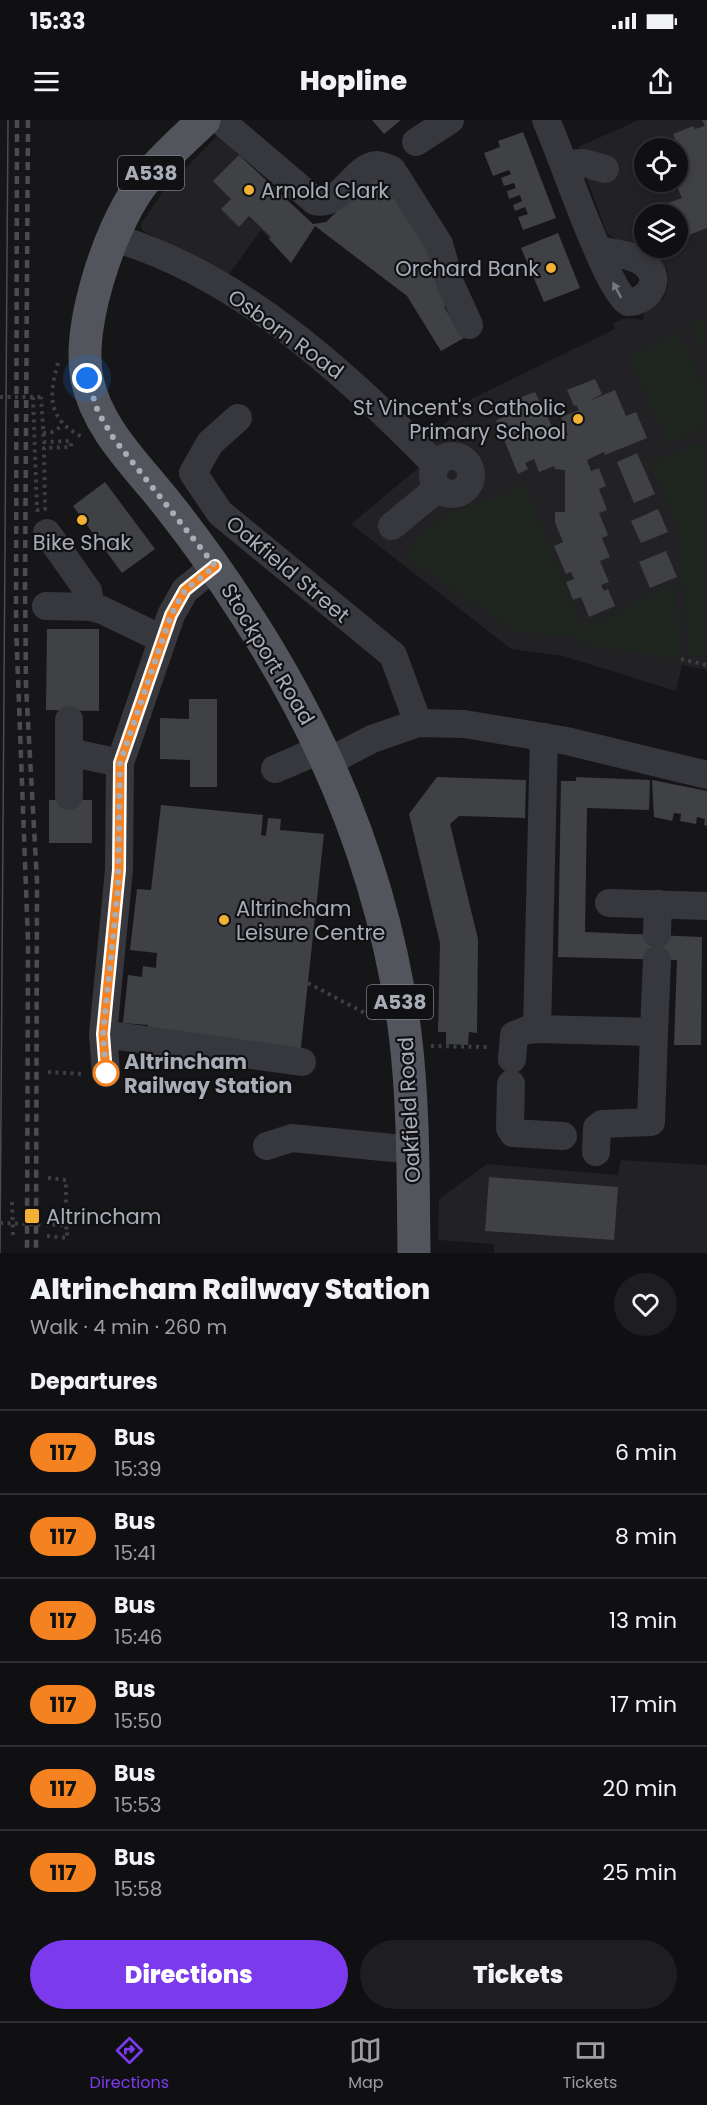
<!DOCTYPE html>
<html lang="en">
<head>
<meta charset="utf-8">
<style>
	:root { --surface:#101012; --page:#1e1e20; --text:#f1f3f6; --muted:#9c9d9f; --line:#303032; --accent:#7c3aed }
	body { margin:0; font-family:Poppins,sans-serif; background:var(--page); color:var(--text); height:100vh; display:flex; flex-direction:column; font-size:22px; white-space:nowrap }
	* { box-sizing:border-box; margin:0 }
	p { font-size:20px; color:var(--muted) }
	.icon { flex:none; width:33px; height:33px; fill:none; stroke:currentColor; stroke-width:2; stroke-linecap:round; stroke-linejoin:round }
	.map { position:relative; height:1133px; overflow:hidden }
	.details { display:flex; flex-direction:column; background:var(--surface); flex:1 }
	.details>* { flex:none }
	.badge { padding:0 12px; border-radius:20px; font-size:21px; line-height:39px }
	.fabs { position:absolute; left:634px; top:18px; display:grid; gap:12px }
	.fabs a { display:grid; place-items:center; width:54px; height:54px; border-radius:50%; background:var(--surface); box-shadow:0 3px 9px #0003,0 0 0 2px var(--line); font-size:30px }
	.you { position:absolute; width:30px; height:30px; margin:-15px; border:4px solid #fff; border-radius:50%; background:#1a73e8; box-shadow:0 0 0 9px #1a73e833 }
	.map>.badge { position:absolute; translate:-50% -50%; box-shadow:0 0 0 3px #fff }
	h2 { padding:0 30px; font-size:22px; line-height:54px }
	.round { display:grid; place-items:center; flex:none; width:63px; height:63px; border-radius:32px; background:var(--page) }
	.overview { display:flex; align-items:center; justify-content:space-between; height:102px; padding:0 30px }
	h1 { font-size:28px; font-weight:800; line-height:45px }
	.button { display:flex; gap:12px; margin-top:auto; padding:12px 30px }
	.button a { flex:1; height:69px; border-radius:36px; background:var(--accent); color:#fff; font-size:24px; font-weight:800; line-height:69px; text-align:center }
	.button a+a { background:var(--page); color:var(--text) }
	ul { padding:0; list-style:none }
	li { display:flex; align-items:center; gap:18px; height:84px; padding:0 30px; border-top:2px solid var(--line) }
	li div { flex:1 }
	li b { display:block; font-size:22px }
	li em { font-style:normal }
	li .badge { min-width:66px; font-weight:700; text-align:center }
	.status { display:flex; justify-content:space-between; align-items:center; height:42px; padding:0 30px; background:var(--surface); direction:ltr }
	.status svg { height:16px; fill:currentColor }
	header { display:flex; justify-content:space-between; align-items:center; height:78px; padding:0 30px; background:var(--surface); font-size:27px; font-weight:800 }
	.dock { display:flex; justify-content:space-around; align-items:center; height:84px; border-top:2px solid var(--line); background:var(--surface); font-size:16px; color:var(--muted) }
	.dock a { display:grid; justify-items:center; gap:3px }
	.dock .current { color:var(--accent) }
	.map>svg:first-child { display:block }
</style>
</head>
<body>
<div class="status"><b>15:33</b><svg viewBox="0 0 49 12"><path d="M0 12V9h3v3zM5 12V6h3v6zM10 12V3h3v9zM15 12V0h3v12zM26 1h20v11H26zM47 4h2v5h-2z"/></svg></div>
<header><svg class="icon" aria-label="menu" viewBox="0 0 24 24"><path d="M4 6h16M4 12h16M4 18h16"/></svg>Hopline<svg class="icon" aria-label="share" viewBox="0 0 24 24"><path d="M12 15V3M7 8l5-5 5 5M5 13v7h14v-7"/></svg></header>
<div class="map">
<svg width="707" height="1133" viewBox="0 0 707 1133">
	<rect width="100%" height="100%" fill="#161618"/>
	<!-- built -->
	<g fill="#222225" fill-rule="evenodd">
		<path d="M639,0H707V550L682,545L676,571L563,536L511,529L351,404L417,349L436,325L428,319L471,279L615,209L613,203L626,198L643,200L644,193L664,178L668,166L667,149L653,134L615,119L607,113L584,52L583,34L578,27ZM645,28H678V62H645ZM645,94H678V128H645Z"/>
		<path d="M218,15L315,106L291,143L261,110L227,157L142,110L141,104L164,70Z"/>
		<path d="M621,1040L707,1045V1133H494V1124L438,1120L439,1079L487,1044L618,1055Z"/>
	</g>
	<!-- green -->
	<g fill="#1e261f">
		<path d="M707,198V240L690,204Z"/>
		<path d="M678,213L707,274V306L669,323L629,237Z"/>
		<path d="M707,320V537L689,534L677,403L651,343Z"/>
		<path d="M525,366L582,506L587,507C618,494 644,476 675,462L681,539L582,524L580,518L516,511L407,438C421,394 486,382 525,366Z"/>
	</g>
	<!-- building -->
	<g fill="#404145">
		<path d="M372,0H401L384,14Z"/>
		<path d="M702,0H707V108L681,118L678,115V94H667L663,85L682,78L675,62H678V53L686,50L673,14L693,6L695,9L705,6Z"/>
		<path d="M523,12L556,98L523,110L518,97L528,94L525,87L515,91L513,85L522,81L520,75L509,79L507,71L516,68L514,63L504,66L501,58L511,54L509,50L493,56L484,33L500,27L498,21Z"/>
		<path d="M239,35L313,104L326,102L374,56L436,126L455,181L444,187L464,218L441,231L407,176L315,106L291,143L269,119L271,117L249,96L239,107L221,89L231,79L213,61Z"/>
		<path d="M558,113L580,168L544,182L521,128Z"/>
		<path d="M595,259L602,274L589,281L615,270L626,296L636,292L647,318L605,335L604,332L587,340L591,351L599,348L606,366L599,369L607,390L599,393L608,415L602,418L610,437L600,441L609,462L601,465L604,471L608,469L615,486L589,497L581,477L573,480L566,462L574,459L571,452L566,454L554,426L563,422L555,402V392H565V350L555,349L554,346L539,352L534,339L525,343L528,349L518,354L496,300L512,294L507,283L535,272L559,320L568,315L561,297L579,290L576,285L574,286L567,270Z"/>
		<path d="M637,333L655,374L634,383L617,342Z"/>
		<path d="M105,362L155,429L122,453L73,386Z"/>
		<path d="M658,389L668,412L641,423L631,401Z"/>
		<path d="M666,431L677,457L650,468L639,442Z"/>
		<path d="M47,509H99V591L46,590Z"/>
		<path d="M189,579H217V667H190V640L160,639V598L189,599Z"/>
		<path d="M437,657L526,660L525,698L459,696L450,704L478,819L477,913L469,912L468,925L446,924V912H438L440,823L409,694Z"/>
		<path d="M576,657L650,660L649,690L587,688L585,812L702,817L701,925H674L677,840L558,837L561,661H576Z"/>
		<path d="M652,660L707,671V706L704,705L705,699L697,697L696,704L680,701L681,694L674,693L672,701L654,697Z"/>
		<rect x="49" y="680" width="43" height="43"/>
		<path d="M161,685L263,695L261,715L266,716L268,698L281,699L280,710L324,714L300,936L148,911V905L123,903L128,855L142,857L143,846L156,848L157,833L130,830L137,769L151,770Z"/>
		<path d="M489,1057L618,1067L614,1120L485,1111Z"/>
	</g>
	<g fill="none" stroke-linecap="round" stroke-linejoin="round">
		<!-- path -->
		<g stroke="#3d3f44" stroke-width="4" stroke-dasharray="3 4.5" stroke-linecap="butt">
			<path d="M58,243C48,278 48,299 82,317"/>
			<path d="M33,277L37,390L45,389L44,328L71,327V321L44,322L41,277"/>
			<path d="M43,313L52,312L62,306"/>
			<path d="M681,539L707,545"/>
			<path d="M308,863L376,899"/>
			<path d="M431,926L490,927"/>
			<path d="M48,952L83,954"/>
			<path d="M48,1058L66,1060V1105"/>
			<path d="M12,1082L13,1116"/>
			<path d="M47,1116L67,1118V1112"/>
		</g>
		<!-- minor -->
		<g stroke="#37383d" stroke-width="28">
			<path d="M220,0L315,81C341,88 354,46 377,45C382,45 387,48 392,50L439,124L450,163L469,205"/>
			<path d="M546,0C560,30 607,171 628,182C646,182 662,163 648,147C637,135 614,133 599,130"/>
			<path d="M416,22L450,0"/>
			<path d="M565,44L584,43L605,49"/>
			<path d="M114,118C238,154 347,254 436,345"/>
			<path d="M238,298L210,323L193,353L220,393L393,535L418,603"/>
			<circle cx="452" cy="355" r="19"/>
			<path d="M392,406L438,368"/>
			<path d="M47,413L88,471L91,487"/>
			<path d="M46,486L91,487L102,490L162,519"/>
			<path d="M69,600V676"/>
			<path d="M544,617L537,909L654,912L651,1002L602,1004L597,1008L596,1032"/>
			<path d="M69,632L120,643"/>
			<path d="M328,642L372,619L418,603L464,604L567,621L707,655"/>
			<path d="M275,649L322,629"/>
			<path d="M609,783L707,786"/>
			<path d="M657,814L658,784"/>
			<path d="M654,912L657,840"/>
			<path d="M103,914L302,942"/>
			<path d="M512,939L514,915L527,910L537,909"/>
			<path d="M106,953L103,914L119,750L120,643L171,495L185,470L215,446"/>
			<path d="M511,964L510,1008L513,1013L563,1016"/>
			<path d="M267,1026L292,1018L413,1030"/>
		</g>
		<!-- major -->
		<path stroke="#53555c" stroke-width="33" d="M204,0C181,22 157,43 139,68C108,112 77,207 87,259C98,312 141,349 172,390C198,423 222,457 245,493C328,620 385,762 405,913C414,986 413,1060 414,1133"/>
		<!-- tram -->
		<path stroke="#4a4c52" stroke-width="1.5" d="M0,1133L8,0"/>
		<!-- rail -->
		<g stroke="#4a4c52" stroke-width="4.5" stroke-dasharray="8 6" stroke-linecap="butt">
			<path d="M17,0L16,505L28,821L27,1133"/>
			<path d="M28,0L25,464L26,566L37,761L36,1133"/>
		</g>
		<!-- path-bridge -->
		<g stroke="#3d3f44" stroke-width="4" stroke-dasharray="3 4.5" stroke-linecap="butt">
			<path d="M0,277H41"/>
			<path d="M0,1103L66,1105L67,1112"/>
		</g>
	</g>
	<!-- one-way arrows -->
	<defs><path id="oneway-solid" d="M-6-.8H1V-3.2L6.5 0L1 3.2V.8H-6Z" transform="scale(1.5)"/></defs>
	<use fill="#757881" href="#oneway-solid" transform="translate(617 170) rotate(-118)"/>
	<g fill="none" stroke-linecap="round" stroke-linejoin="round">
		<!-- line casing -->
		<g stroke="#fff" stroke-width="14">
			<path id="line" d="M106,953L103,914L119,750L120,643L171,495L185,470L215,446"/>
		</g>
		<!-- line -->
		<use href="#line" stroke="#f58220" stroke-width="9"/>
		<!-- walk -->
		<path stroke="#a8adb8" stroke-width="6" stroke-dasharray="0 10.8" d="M87,258L98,292L114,319L215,446L185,470L171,495L120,643L118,769L103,914L106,953"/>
	</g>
	<!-- markers -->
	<g fill="#f2b134" stroke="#111113" stroke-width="2">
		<circle cx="249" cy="70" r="6"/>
		<circle cx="551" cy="148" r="6"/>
		<circle cx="578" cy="299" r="6"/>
		<circle cx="82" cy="400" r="6"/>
		<circle cx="224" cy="800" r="6"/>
		<rect x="24" y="1088" width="16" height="16" rx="3"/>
	</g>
	<circle fill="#fff" stroke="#f58220" stroke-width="3" cx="106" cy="953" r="12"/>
	<g text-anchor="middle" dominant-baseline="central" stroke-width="4.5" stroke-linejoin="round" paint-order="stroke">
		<!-- shield labels -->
		<g fill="#111113" stroke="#7b7e86" stroke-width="1.5">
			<rect x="118" y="36" width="66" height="34" rx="4.5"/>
			<rect x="367" y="865" width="66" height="34" rx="4.5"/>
		</g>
		<g font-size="20" font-weight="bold" fill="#a8adb8">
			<text x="151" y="53">A538</text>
			<text x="400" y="882">A538</text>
		</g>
		<!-- poi labels -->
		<g font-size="21" fill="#a8adb8" stroke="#111113" text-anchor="start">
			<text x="261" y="70">Arnold Clark</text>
			<text x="539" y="148" text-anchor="end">Orchard Bank</text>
			<text x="566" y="287" text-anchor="end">St Vincent's Catholic<tspan x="566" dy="24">Primary School</tspan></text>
			<text x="82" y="422" text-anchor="middle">Bike Shak</text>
			<text x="236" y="788">Altrincham<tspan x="236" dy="24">Leisure Centre</tspan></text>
			<text x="46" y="1096">Altrincham</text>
		</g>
		<!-- street labels -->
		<g font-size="21" fill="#a8adb8" stroke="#111113">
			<text transform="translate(286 214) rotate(36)">Osborn Road</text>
			<text transform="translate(288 449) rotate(40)">Oakfield Street</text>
			<text transform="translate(268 534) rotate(59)">Stockport Road</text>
			<text transform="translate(409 990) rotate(-93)">Oakfield Road</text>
		</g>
		<!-- stop labels -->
		<g font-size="21" font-weight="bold" fill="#a8adb8" stroke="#111113" text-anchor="start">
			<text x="124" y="941">Altrincham<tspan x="124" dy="24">Railway Station</tspan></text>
		</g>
	</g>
</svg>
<div class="fabs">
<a><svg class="icon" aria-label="locate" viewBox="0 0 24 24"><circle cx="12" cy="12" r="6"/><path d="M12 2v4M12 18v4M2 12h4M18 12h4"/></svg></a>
<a><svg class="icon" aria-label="layers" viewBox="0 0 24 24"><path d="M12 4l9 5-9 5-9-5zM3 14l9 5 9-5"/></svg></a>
</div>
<div class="you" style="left:87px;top:258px"></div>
</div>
<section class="details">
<div class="overview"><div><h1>Altrincham Railway Station</h1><p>Walk · 4 min · 260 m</p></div><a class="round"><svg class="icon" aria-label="heart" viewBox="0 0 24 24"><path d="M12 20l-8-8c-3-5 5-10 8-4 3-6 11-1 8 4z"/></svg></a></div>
<h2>Departures</h2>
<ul>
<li><span class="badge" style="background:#f58220;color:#111">117</span><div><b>Bus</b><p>15:39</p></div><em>6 min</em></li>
<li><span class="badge" style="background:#f58220;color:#111">117</span><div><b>Bus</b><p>15:41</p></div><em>8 min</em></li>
<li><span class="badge" style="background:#f58220;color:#111">117</span><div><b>Bus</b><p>15:46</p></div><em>13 min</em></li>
<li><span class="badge" style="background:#f58220;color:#111">117</span><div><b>Bus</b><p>15:50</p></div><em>17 min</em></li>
<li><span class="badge" style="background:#f58220;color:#111">117</span><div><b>Bus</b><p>15:53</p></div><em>20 min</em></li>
<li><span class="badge" style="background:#f58220;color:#111">117</span><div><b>Bus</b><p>15:58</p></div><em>25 min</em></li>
</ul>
<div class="button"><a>Directions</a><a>Tickets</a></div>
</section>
<nav class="dock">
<a class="current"><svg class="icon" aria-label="directions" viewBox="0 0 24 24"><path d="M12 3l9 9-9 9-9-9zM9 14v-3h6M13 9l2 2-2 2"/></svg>Directions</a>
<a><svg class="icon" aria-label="map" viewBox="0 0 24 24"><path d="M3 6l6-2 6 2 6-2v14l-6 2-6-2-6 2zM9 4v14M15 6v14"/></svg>Map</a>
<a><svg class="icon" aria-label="tickets" viewBox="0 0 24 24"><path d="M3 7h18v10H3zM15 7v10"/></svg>Tickets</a>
</nav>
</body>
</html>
